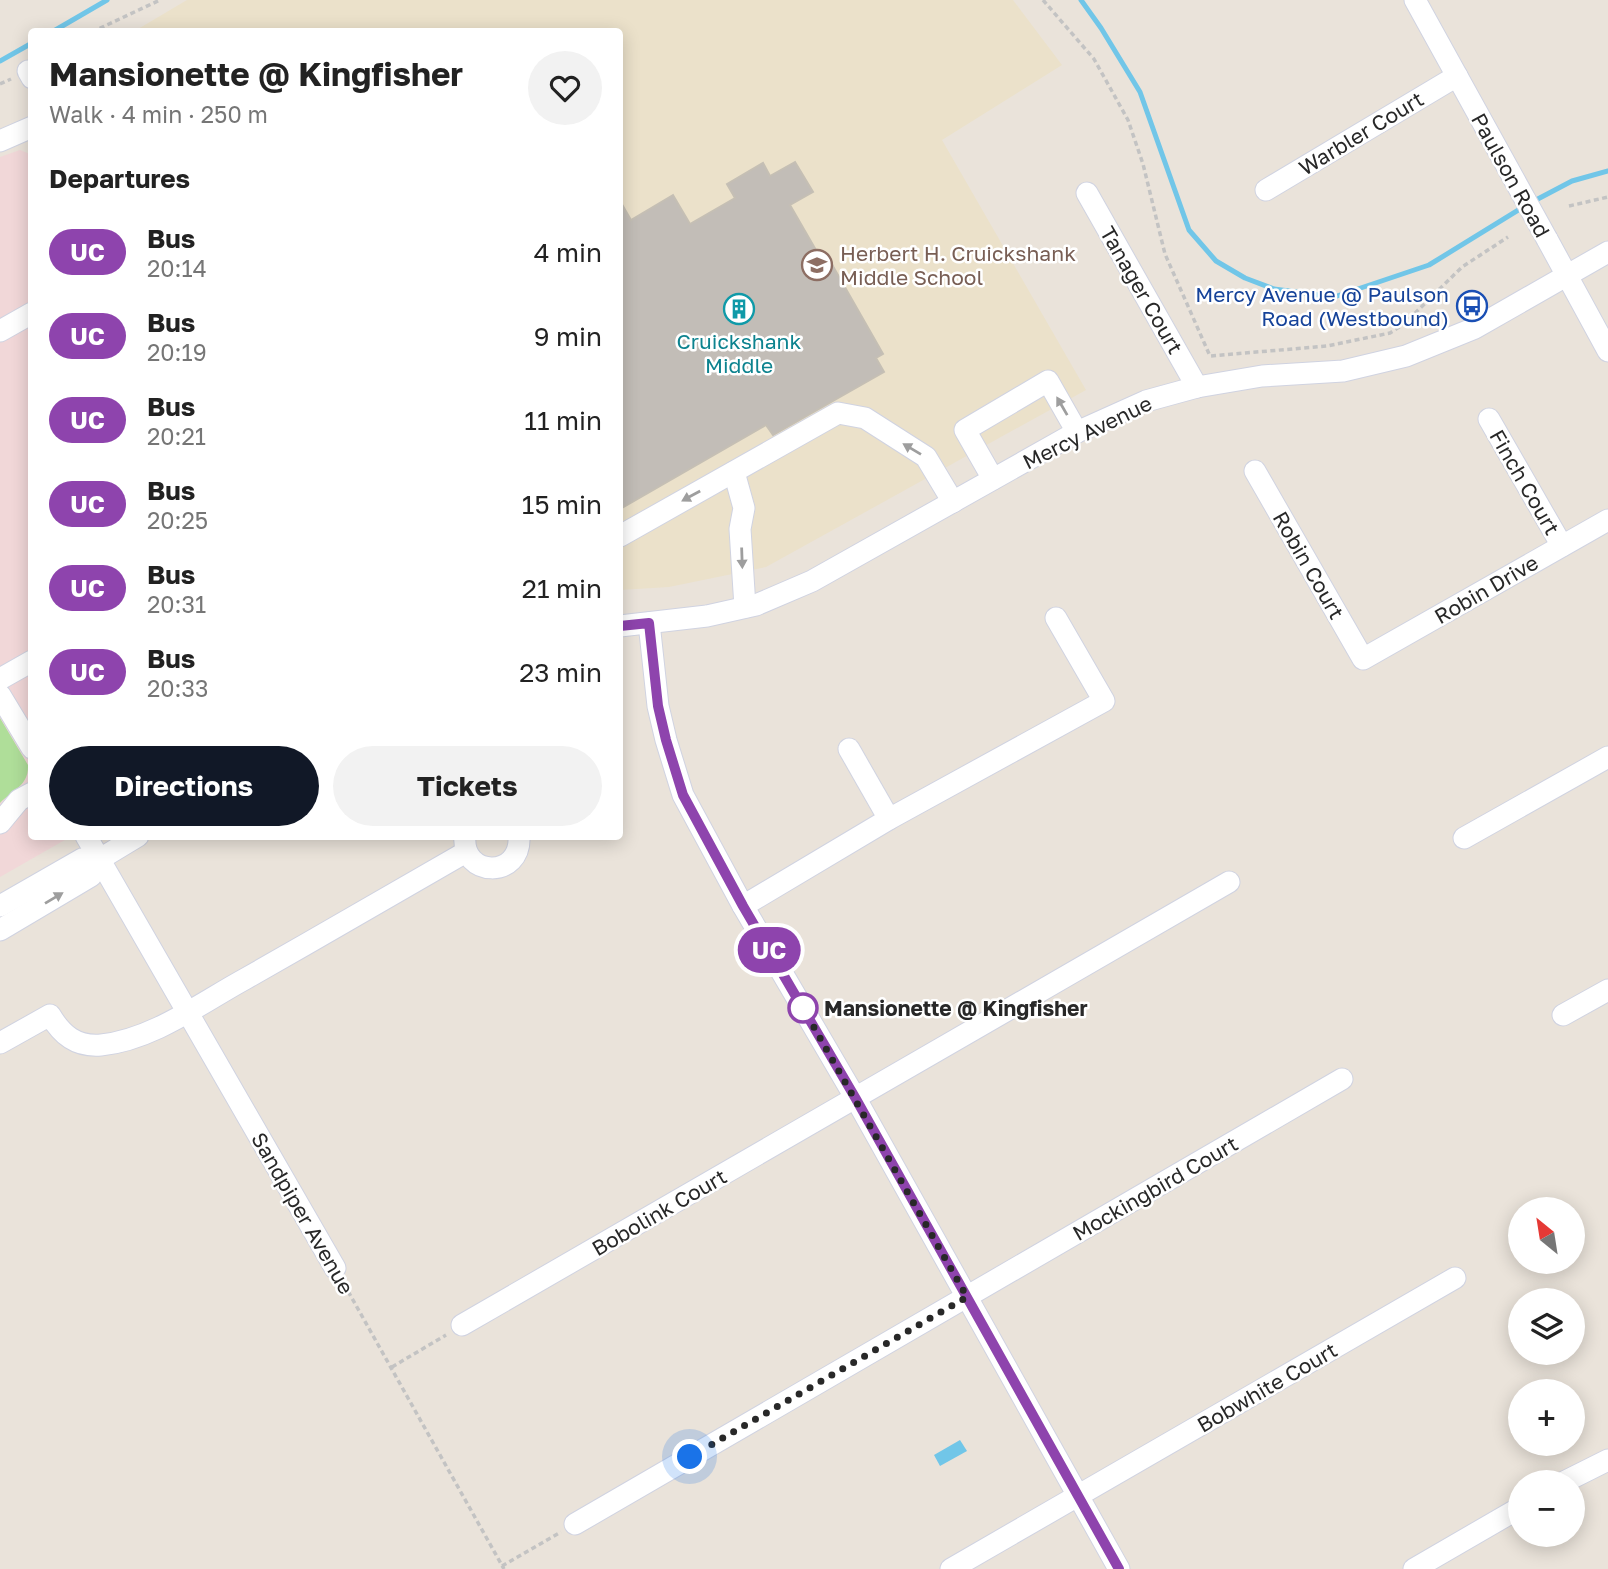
<!DOCTYPE html>
<html lang="en">
<head>
<meta charset="utf-8">
<style>
	:root { --surface:#fff; --page:#f2f2f2; --text:#222; --muted:#767676; --accent:#111827 }
	body { margin:0; font-family:"Golos Text",sans-serif; background:var(--page); color:var(--text); height:100vh; display:flex; flex-direction:column; font-size:26px; white-space:nowrap }
	* { box-sizing:border-box; margin:0 }
	p { font-size:23px; color:var(--muted) }
	.icon { flex:none; width:38px; height:38px; fill:none; stroke:currentColor; stroke-width:2; stroke-linecap:round; stroke-linejoin:round }
	.map { position:relative; flex:1; overflow:hidden }
	.details { position:absolute; left:28px; top:28px; width:595px; height:812px; display:flex; flex-direction:column; background:var(--surface); border-radius:7px; box-shadow:0 4px 18px #0003 }
	.details>* { flex:none }
	.badge { padding:0 14px; border-radius:23px; font-size:24px; line-height:46px }
	.needle { width:46px; rotate:330deg }
	.fabs { position:absolute; left:1508px; top:1197px; display:grid; gap:14px }
	.fabs a { display:grid; place-items:center; width:77px; height:77px; border-radius:50%; background:var(--surface); box-shadow:0 4px 18px #0003; font-size:35px }
	.you { position:absolute; width:35px; height:35px; margin:-18px; border:5px solid #fff; border-radius:50%; background:#1a73e8; box-shadow:0 0 0 10px #1a73e833 }
	.map>.badge { position:absolute; translate:-50% -50%; box-shadow:0 0 0 4px #fff }
	h2 { padding:0 21px; font-size:26px; line-height:63px }
	.round { display:grid; place-items:center; flex:none; width:74px; height:74px; border-radius:37px; background:var(--page) }
	.head { display:flex; align-items:center; justify-content:space-between; height:119px; padding:0 21px }
	h1 { font-size:33px; font-weight:700; line-height:52px }
	.cta { display:flex; gap:14px; margin-top:auto; padding:14px 21px }
	.cta a { flex:1; height:80px; border-radius:42px; background:var(--accent); color:#fff; font-size:28px; font-weight:700; line-height:80px; text-align:center }
	.cta a+a { background:var(--page); color:var(--text) }
	ul { padding:0; list-style:none }
	li { display:flex; align-items:center; gap:21px; height:84px; padding:0 21px }
	li div { flex:1 }
	li b { display:block; font-size:26px }
	li em { font-style:normal }
	li .badge { min-width:77px; font-weight:700; text-align:center }
	.map>svg:first-child { display:block }
</style>
</head>
<body>
<div class="map">
<svg width="1608" height="1569" viewBox="0 0 1608 1569">
	<rect width="100%" height="100%" fill="#eae3da"/>
	<!-- education -->
	<path fill="#ebe1ca" d="M187,0H1013L1062,65L942,140L1086,390L766,567L669,587L620,590V32H133Z"/>
	<!-- medical -->
	<path fill="#f1d7d8" d="M20,150L32,155V836L70,837L0,877V157Z"/>
	<!-- green -->
	<path fill="#afde99" d="M0,718L28,765C29,786 12,790 0,803Z"/>
	<!-- water -->
	<path fill="#71c6e8" d="M960,1440L967,1451L940,1466L934,1455Z"/>
	<g fill="none" stroke-linecap="round" stroke-linejoin="round">
		<!-- stream -->
		<g stroke="#71c6e8" stroke-width="5">
			<path d="M1081,0L1101,28L1140,92L1189,230L1216,261L1245,278L1274,289L1334,297L1429,265L1525,206"/>
			<path d="M52,32L107,0"/>
			<path d="M0,61L32,43"/>
			<path d="M1534,201L1572,181L1608,171"/>
		</g>
	</g>
	<!-- building -->
	<path fill="#c2bdb7" stroke="#c5bfb4" stroke-width="2" d="M795,162L813,192L790,205L824,264L830,261L883,354L876,358L884,372L773,435L766,425L620,509V201L631,220L673,195L690,224L735,198L727,184L763,163L770,176Z"/>
	<g fill="none" stroke-linecap="round" stroke-linejoin="round">
		<!-- minor casing -->
		<g stroke="#d0d3e1" stroke-width="23">
			<g id="minor">
				<path d="M1415,0L1526,201"/>
				<path d="M28,71L32,78"/>
				<path d="M0,141L32,127"/>
				<path d="M1266,190L1457,76"/>
				<path d="M1087,193L1197,387"/>
				<path d="M1547,239L1608,351"/>
				<path d="M0,331L32,313"/>
				<path d="M1489,419L1562,546"/>
				<path d="M1255,471L1363,659L1608,520"/>
				<path d="M734,472L744,508L740,529L745,607"/>
				<path d="M993,479L965,430L1048,381L1077,432"/>
				<path d="M620,536L838,413L865,418L926,457L953,502"/>
				<path d="M649,623L658,706L666,740L683,795L743,906L856,1099L1119,1569"/>
				<path d="M620,626L707,616L756,605L812,581L1077,432L1146,401L1197,387L1262,376L1343,371L1406,356L1475,328L1608,252"/>
				<path d="M0,679L32,661"/>
				<path d="M0,695L32,748"/>
				<path d="M849,749L889,819"/>
				<path d="M0,823L19,800L32,793"/>
				<path d="M86,836L335,1268"/>
				<path d="M465,836C461,878 522,879 519,836"/>
				<path d="M1464,838L1608,757"/>
				<path d="M0,906L82,859H100L138,836"/>
				<path d="M743,906L889,819L1104,701L1056,618"/>
				<path d="M0,930L91,876L100,859"/>
				<path d="M1563,1015L1608,990"/>
				<path d="M0,1043L50,1015C62,1035 76,1047 101,1045C152,1040 201,1003 245,979C319,937 393,894 466,852"/>
				<path d="M462,1325L1229,882"/>
				<path d="M1564,1482L1608,1460"/>
				<path d="M575,1524L1342,1079"/>
				<path d="M951,1569L1455,1278"/>
				<path d="M1414,1569L1521,1507"/>
			</g>
		</g>
		<!-- path -->
		<g stroke="#c3c3c3" stroke-width="3.5" stroke-dasharray="5 3.5" stroke-linecap="butt">
			<path d="M1043,0L1094,59L1128,120L1143,164L1165,254L1210,356L1327,346L1390,333L1404,324L1462,267L1508,237"/>
			<path d="M92,32L160,0"/>
			<path d="M0,84L11,79"/>
			<path d="M1569,206L1608,197"/>
			<path d="M344,1284L504,1569"/>
			<path d="M392,1367L446,1335"/>
			<path d="M502,1566L561,1532"/>
		</g>
		<!-- minor -->
		<use href="#minor" stroke="#fff" stroke-width="21"/>
		<!-- minor-bridge casing -->
		<g stroke="#d0d3e1" stroke-width="23" stroke-linecap="butt">
			<path id="minor-bridge" d="M1526,201L1547,239"/>
		</g>
		<!-- minor-bridge -->
		<use href="#minor-bridge" stroke="#fff" stroke-width="21"/>
	</g>
	<!-- one-way arrows -->
	<defs><path id="oneway-solid" d="M-6-.8H1V-3.2L6.5 0L1 3.2V.8H-6Z" transform="scale(1.75)"/></defs>
	<g fill="#9e9e9e">
		<use href="#oneway-solid" transform="translate(1062 406) rotate(-120)"/>
		<use href="#oneway-solid" transform="translate(912 449) rotate(-149)"/>
		<use href="#oneway-solid" transform="translate(691 496) rotate(151)"/>
		<use href="#oneway-solid" transform="translate(742 558) rotate(88)"/>
		<use href="#oneway-solid" transform="translate(54 898) rotate(-31)"/>
	</g>
	<g fill="none" stroke-linecap="round" stroke-linejoin="round">
		<!-- line casing -->
		<g stroke="#fff" stroke-width="16">
			<path id="line" d="M620,626L649,623L658,706L666,740L683,795L743,906L856,1099L1119,1569"/>
		</g>
		<!-- line -->
		<use href="#line" stroke="#8e44ad" stroke-width="10"/>
		<!-- walk -->
		<path stroke="#282828" stroke-width="7" stroke-dasharray="0 12.6" d="M690,1457L967,1297L803,1008"/>
	</g>
	<!-- icons -->
	<defs>
		<g id="school-ring" transform="scale(1.575)"><circle r="9.5" fill="#fff" stroke="#8d6e63" stroke-width="1.5"/><path d="M0-5L7-2L0 1L-7-2ZM-4 1L0 2.5L4 1V4Q0 6-4 4Z" fill="#8d6e63"/></g>
		<g id="bus-ring" transform="scale(1.575)"><circle r="9.5" fill="#fff" stroke="#1a4fb4" stroke-width="1.5"/><path d="M-5-6H5V4H4V6H2V4H-2V6H-4V4H-5ZM-3.5-4V0h7V-4ZM-3.5 1.2v1.5H-2V1.2ZM2 1.2v1.5H3.5V1.2Z" fill="#1a4fb4"/></g>
		<g id="building-ring" transform="scale(1.575)"><circle r="9.5" fill="#fff" stroke="#0f9aa8" stroke-width="1.5"/><path d="M-4-6H4V6H1V3H-1V6H-4ZM-2.5-4.3h1.7v1.8h-1.7ZM.8-4.3h1.7v1.8H.8ZM-2.5-1h1.7V.8h-1.7ZM.8-1h1.7V.8H.8Z" fill="#0f9aa8"/></g>
	</defs>
	<g fill-rule="evenodd">
		<use href="#school-ring" x="817" y="265"/>
		<use href="#bus-ring" x="1472" y="306"/>
		<use href="#building-ring" x="739" y="309"/>
	</g>
	<!-- markers -->
	<circle fill="#fff" stroke="#8e44ad" stroke-width="3.5" cx="803" cy="1008" r="14"/>
	<g text-anchor="middle" dominant-baseline="central" stroke-width="5" stroke-linejoin="round" paint-order="stroke">
		<!-- street labels -->
		<g font-size="21" fill="#282828" stroke="#fff">
			<text transform="translate(1361 133) rotate(-31)">Warbler Court</text>
			<text transform="translate(1511 175) rotate(61)">Paulson Road</text>
			<text transform="translate(1142 290) rotate(60)">Tanager Court</text>
			<text transform="translate(1087 432) rotate(-26)">Mercy Avenue</text>
			<text transform="translate(1525 482) rotate(60)">Finch Court</text>
			<text transform="translate(1309 565) rotate(60)">Robin Court</text>
			<text transform="translate(1486 589) rotate(-30)">Robin Drive</text>
			<text transform="translate(1155 1188) rotate(-30)">Mockingbird Court</text>
			<text transform="translate(659 1212) rotate(-30)">Bobolink Court</text>
			<text transform="translate(303 1213) rotate(60)">Sandpiper Avenue</text>
			<text transform="translate(1267 1387) rotate(-30)">Bobwhite Court</text>
		</g>
		<!-- education labels -->
		<g font-size="21" fill="#785e54" stroke="#fff" text-anchor="start">
			<text x="840" y="253">Herbert H. Cruickshank<tspan x="840" dy="24">Middle School</tspan></text>
		</g>
		<!-- transit labels -->
		<g font-size="21" fill="#164399" stroke="#fff" text-anchor="end">
			<text x="1449" y="294">Mercy Avenue @ Paulson<tspan x="1449" dy="24">Road (Westbound)</tspan></text>
		</g>
		<!-- culture labels -->
		<g font-size="21" fill="#0d838f" stroke="#fff">
			<text x="739" y="341">Cruickshank<tspan x="739" dy="24">Middle</tspan></text>
		</g>
		<!-- stop labels -->
		<g font-size="21" font-weight="bold" fill="#282828" stroke="#fff" text-anchor="start">
			<text x="824" y="1008">Mansionette @ Kingfisher</text>
		</g>
	</g>
</svg>
<div class="fabs">
<a><svg class="needle" viewBox="-14 -14 28 28"><path d="M0-13l5 13h-10z" fill="#e53935"/><path d="M0 13l5-13h-10z" fill="#767676"/></svg></a>
<a><svg class="icon" aria-label="layers" viewBox="0 0 24 24"><path d="M12 4l9 5-9 5-9-5zM3 14l9 5 9-5"/></svg></a>
<a>+</a>
<a>−</a>
</div>
<div class="you" style="left:690px;top:1457px"></div>
<b class="badge" style="left:769px;top:950px;background:#8e44ad;color:#fff">UC</b>
<section class="details">
<div class="head"><div><h1>Mansionette @ Kingfisher</h1><p>Walk · 4 min · 250 m</p></div><a class="round"><svg class="icon" aria-label="heart" viewBox="0 0 24 24"><path d="M12 20l-8-8c-3-5 5-10 8-4 3-6 11-1 8 4z"/></svg></a></div>
<h2>Departures</h2>
<ul>
<li><span class="badge" style="background:#8e44ad;color:#fff">UC</span><div><b>Bus</b><p>20:14</p></div><em>4 min</em></li>
<li><span class="badge" style="background:#8e44ad;color:#fff">UC</span><div><b>Bus</b><p>20:19</p></div><em>9 min</em></li>
<li><span class="badge" style="background:#8e44ad;color:#fff">UC</span><div><b>Bus</b><p>20:21</p></div><em>11 min</em></li>
<li><span class="badge" style="background:#8e44ad;color:#fff">UC</span><div><b>Bus</b><p>20:25</p></div><em>15 min</em></li>
<li><span class="badge" style="background:#8e44ad;color:#fff">UC</span><div><b>Bus</b><p>20:31</p></div><em>21 min</em></li>
<li><span class="badge" style="background:#8e44ad;color:#fff">UC</span><div><b>Bus</b><p>20:33</p></div><em>23 min</em></li>
</ul>
<div class="cta"><a>Directions</a><a>Tickets</a></div>
</section>
</div>
</body>
</html>
